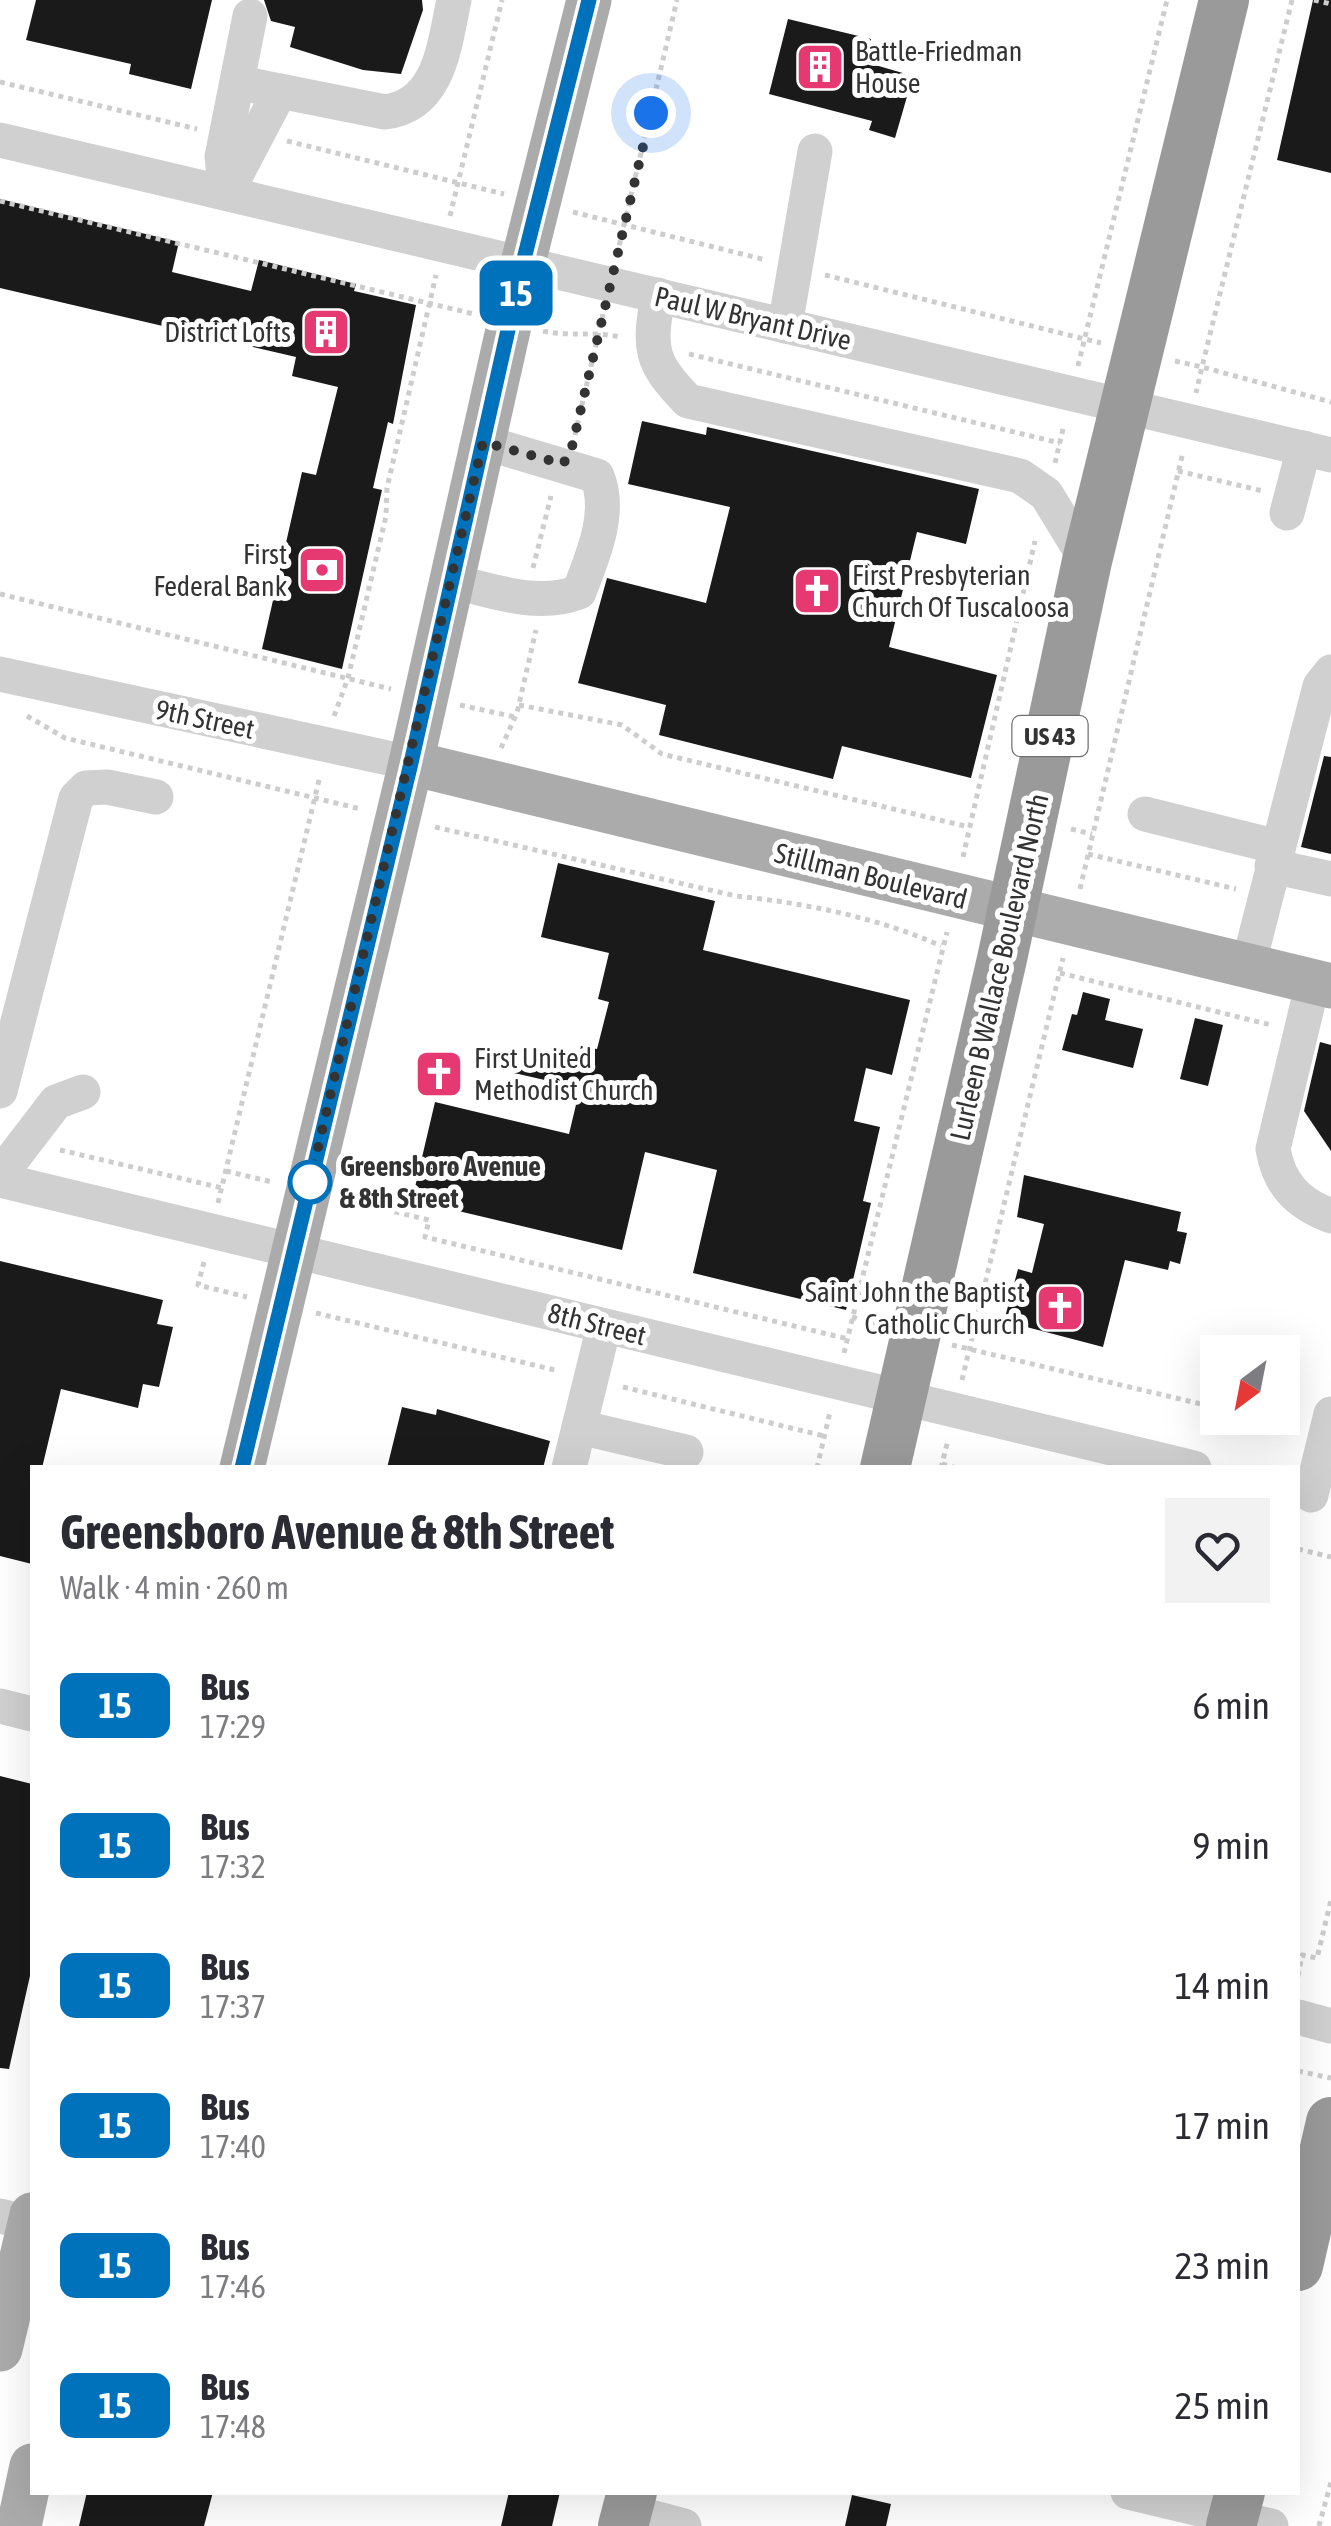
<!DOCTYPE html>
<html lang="en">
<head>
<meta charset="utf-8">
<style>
	:root { --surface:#fff; --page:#f2f2f3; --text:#2b2b33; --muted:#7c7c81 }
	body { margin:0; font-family:"Asap Condensed",sans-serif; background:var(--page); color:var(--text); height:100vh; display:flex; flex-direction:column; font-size:38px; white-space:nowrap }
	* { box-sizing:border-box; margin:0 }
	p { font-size:32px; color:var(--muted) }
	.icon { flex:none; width:55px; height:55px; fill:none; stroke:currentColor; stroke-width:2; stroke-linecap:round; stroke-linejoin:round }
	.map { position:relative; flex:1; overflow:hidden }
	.drawer { position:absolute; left:30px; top:1465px; width:1270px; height:1030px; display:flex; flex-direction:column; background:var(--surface); border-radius:0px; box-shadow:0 10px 40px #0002 }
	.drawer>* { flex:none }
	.badge { padding:0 20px; border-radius:15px; font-size:35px; line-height:65px }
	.needle { width:65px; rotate:212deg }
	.fabs { position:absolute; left:1200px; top:1335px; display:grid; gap:20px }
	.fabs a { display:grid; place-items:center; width:100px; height:100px; border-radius:0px; background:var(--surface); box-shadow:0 10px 40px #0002; font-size:50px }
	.you { position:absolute; width:50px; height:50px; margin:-25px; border:8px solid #fff; border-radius:50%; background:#1a73e8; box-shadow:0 0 0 15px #1a73e833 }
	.map>.badge { position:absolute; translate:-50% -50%; box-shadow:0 0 0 5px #fff }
	.round { display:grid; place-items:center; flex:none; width:105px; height:105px; border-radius:0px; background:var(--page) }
	.overview { display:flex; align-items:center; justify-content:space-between; height:170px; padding:0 30px }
	h1 { font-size:48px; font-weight:700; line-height:75px }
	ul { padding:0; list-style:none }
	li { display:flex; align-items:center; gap:30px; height:140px; padding:0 30px }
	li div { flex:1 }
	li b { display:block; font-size:38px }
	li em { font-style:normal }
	li .badge { min-width:110px; font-weight:700; text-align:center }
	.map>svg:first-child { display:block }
</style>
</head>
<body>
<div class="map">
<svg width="1331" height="2526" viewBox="0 0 1331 2526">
	<rect width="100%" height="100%" fill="#fff"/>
	<!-- building -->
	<g fill="#1a1a1a">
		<path d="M36,0H212L191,89L129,74L131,64L26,40Z"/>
		<path d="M264,0H422L423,10L401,74L363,70L290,47L295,27L271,21Z"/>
		<path d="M1313,0H1331V173L1277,160Z"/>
		<path d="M788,19L871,39L865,62L913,76L895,138L869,130L872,121L769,94Z"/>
		<path d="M0,199L179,242L172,272L251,291L259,260L356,284L354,291L416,305L393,424L388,422L373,488L382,490L342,669L262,649L302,472L316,475L338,387L292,376L296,357L0,288Z"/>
		<path d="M642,421L706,435L707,427L979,489L966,544L917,532L889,647L997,675L971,778L842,746L833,779L659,735L666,705L578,683L607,578L706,603L730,507L628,484Z"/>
		<path d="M1324,756L1331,757V854L1301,847Z"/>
		<path d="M558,863L715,901L703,950L910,1000L892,1075L866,1068L854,1121L880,1127L863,1201L871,1203L846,1310L693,1273L717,1170L645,1152L622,1250L412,1200L435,1102L569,1134L580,1088L514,1073L521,1046L578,1060L581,1046L597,1049L609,1002L598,999L609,953L541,937Z"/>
		<path d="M1083,992L1110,999L1105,1020L1143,1029L1133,1068L1062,1050L1072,1014L1077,1015Z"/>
		<path d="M1195,1018L1223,1025L1208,1086L1180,1079Z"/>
		<path d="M1320,1042L1331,1045V1151L1304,1111Z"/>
		<path d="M1024,1175L1181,1212L1177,1231L1187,1233L1180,1264L1170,1261L1168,1270L1125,1260L1103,1347L1004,1321L1018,1269L1032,1273L1044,1224L1017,1217Z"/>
		<path d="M0,1261L163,1300L157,1324L173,1327L159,1387L143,1384L138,1408L61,1389L42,1468H32V1564L0,1556Z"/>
		<path d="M402,1407L436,1415L437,1409L550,1441L543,1468H387Z"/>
		<path d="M0,1776L32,1784V1967L9,2069L0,2068Z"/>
		<path d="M87,2492H213L204,2526H79Z"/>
		<path d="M509,2492H560L552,2526H501Z"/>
		<path d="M852,2495L891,2504L886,2526H845Z"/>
	</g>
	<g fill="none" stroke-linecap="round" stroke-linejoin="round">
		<!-- path -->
		<g stroke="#cdcdcd" stroke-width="5" stroke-dasharray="5 5" stroke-linecap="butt">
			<path d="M1292,0L1202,367L1331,402"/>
			<path d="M1314,0L1331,4"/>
			<path d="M0,82L197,129"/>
			<path d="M287,141L504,194"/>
			<path d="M0,201L474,314"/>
			<path d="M573,212L766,260"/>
			<path d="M450,216L502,0"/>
			<path d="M617,255L677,0"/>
			<path d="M825,275L1101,343"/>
			<path d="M543,331C570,337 593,331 620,337"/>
			<path d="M689,354L1060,443"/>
			<path d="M1175,361L1202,367L1196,393"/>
			<path d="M1078,366L1167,0"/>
			<path d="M575,435L603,314"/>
			<path d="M1055,463L1064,425"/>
			<path d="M1178,471L1263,491"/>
			<path d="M533,568L551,496"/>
			<path d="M0,594L391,689"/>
			<path d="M460,705L515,717"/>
			<path d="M519,705L622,725L662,754L969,827"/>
			<path d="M27,716L65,738L361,809"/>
			<path d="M334,716L348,678L386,516L387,488L436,275"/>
			<path d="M501,748L517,713L536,630"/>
			<path d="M435,827L736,896C804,903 880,918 941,946"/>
			<path d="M1071,829L1092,834"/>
			<path d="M1088,854L1236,889"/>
			<path d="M963,857L1035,541"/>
			<path d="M1080,889L1183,452"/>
			<path d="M1060,973L1271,1025"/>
			<path d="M60,1150L222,1188"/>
			<path d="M226,1171L272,1182"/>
			<path d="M346,1200L429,1220L425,1237L848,1339"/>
			<path d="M218,1203L320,776"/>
			<path d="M204,1262L198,1285L247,1297"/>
			<path d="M316,1313L559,1371"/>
			<path d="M852,1317L878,1325"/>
			<path d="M952,1345L1218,1408"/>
			<path d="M844,1353L947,932"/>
			<path d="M962,1380L1063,958"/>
			<path d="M623,1387L824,1436"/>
			<path d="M1256,1418L1297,1427"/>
			<path d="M942,1464L956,1468"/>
			<path d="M817,1468L830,1412"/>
			<path d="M941,1468L948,1440"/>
			<path d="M1298,1549L1331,1557"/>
			<path d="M1298,1976L1302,1955L1317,1958L1331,1900"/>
			<path d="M1298,2071L1331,2078"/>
			<path d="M1319,2526L1331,2482"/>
		</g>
		<!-- minor -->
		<g stroke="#d0d0d0" stroke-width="35">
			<path d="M240,83L385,112C440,105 444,46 454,0"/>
			<path d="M0,140L1331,455"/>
			<path d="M227,192L280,91"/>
			<path d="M226,193L222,157L250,16"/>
			<path d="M658,295C649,349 649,361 688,401L1020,476L1046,494L1087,561"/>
			<path d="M785,326L815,151"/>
			<path d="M1287,513L1304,448"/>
			<path d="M452,581C493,591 538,608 579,592C593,555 612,513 597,476L483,442"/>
			<path d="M0,674L411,763"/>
			<path d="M1145,814L1278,847"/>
			<path d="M1272,866L1331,879"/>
			<path d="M1248,966L1320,686L1331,672"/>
			<path d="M1313,982L1273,1149C1279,1184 1297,1203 1331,1216"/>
			<path d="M0,1091L76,798L86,788L107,787L156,797"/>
			<path d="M0,1175L56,1102L83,1092"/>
			<path d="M0,1180L1194,1468"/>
			<path d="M579,1427L686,1452"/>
			<path d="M569,1468L604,1326"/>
			<path d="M1311,1495L1331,1414"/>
			<path d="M0,1706L32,1714"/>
			<path d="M1298,2017L1331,2026"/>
			<path d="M0,2216L32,2224"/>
			<path d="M1128,2492L1271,2526"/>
			<path d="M627,2511L684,2526"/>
		</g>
		<!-- major -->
		<g stroke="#ababab" stroke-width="45">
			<path d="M411,763L1331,986"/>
			<path d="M242,1468L411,763L523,263L589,0"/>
			<path d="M0,2349L32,2215"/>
			<path d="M19,2526L32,2466"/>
		</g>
		<!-- highway -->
		<g stroke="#9a9a9a" stroke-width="50">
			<path d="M885,1468L1002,959L1087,561L1224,0"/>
			<path d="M1298,2266L1331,2122"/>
			<path d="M623,2526L632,2492"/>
			<path d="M1231,2526L1240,2492"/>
		</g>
	</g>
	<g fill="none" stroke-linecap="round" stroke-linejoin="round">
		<!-- line casing -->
		<g stroke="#fff" stroke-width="22">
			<path id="line" d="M242,1468L411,763L523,263L589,0"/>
		</g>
		<!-- line -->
		<use href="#line" stroke="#0072bc" stroke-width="15"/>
		<!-- walk -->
		<path stroke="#333" stroke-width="10" stroke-dasharray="0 18" d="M310,1182L483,442L563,464L571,451L651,113"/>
	</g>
	<!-- icons -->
	<defs>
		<g id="building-square" transform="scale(2.5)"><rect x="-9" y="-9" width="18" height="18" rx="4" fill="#e63972" stroke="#fff"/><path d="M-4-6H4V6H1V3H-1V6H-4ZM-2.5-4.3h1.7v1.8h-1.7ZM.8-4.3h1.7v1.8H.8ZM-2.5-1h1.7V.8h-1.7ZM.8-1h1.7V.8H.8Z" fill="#fff"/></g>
		<g id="bank-square" transform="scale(2.5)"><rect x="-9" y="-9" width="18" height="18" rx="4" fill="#e63972" stroke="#fff"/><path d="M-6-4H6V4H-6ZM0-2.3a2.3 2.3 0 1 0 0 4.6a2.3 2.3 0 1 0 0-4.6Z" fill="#fff"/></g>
		<g id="church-square" transform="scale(2.5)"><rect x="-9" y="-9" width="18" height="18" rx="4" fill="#e63972" stroke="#fff"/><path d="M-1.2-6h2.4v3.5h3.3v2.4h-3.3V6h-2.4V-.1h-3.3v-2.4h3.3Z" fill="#fff"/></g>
	</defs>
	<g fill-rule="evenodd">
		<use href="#building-square" x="820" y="67"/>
		<use href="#building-square" x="326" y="332"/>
		<use href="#bank-square" x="322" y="570"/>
		<use href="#church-square" x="817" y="591"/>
		<use href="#church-square" x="439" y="1074"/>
		<use href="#church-square" x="1060" y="1308"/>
	</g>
	<!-- markers -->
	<circle fill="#fff" stroke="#0072bc" stroke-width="5" cx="310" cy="1182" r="20"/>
	<g text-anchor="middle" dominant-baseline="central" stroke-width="10" stroke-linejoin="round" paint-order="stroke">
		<!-- shield labels -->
		<rect fill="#fff" stroke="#707070" stroke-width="2.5" x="1012.5" y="716" width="75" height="40" rx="8"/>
		<g font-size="25" font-weight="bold" fill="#333">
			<text x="1050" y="736">US 43</text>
		</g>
		<!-- poi labels -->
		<g font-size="28" fill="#333" stroke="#fff" text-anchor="start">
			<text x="855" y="51">Battle-Friedman<tspan x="855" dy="32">House</tspan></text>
			<text x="291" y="332" text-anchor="end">District Lofts</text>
			<text x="287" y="554" text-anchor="end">First<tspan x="287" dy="32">Federal Bank</tspan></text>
			<text x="852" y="575">First Presbyterian<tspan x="852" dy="32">Church Of Tuscaloosa</tspan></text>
			<text x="474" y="1058">First United<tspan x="474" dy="32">Methodist Church</tspan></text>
			<text x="1025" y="1292" text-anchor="end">Saint John the Baptist<tspan x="1025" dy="32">Catholic Church</tspan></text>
		</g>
		<!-- street labels -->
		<g font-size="28" fill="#333" stroke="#fff">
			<text transform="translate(753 318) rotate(13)">Paul W Bryant Drive</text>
			<text transform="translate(205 719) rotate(12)">9th Street</text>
			<text transform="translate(871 876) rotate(14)">Stillman Boulevard</text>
			<text transform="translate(999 967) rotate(-77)">Lurleen B Wallace Boulevard North</text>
			<text transform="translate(597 1324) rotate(14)">8th Street</text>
		</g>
		<!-- stop labels -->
		<g font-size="28" font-weight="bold" fill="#333" stroke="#fff" text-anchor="start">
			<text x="340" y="1166">Greensboro Avenue<tspan x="340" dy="32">&amp; 8th Street</tspan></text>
		</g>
	</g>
</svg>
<div class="fabs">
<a><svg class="needle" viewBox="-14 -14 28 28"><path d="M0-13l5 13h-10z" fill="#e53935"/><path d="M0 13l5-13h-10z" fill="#7c7c81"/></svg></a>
</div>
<div class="you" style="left:651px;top:113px"></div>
<b class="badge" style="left:516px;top:293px;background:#0072bc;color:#fff">15</b>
<section class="drawer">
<div class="overview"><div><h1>Greensboro Avenue &amp; 8th Street</h1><p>Walk · 4 min · 260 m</p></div><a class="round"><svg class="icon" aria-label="heart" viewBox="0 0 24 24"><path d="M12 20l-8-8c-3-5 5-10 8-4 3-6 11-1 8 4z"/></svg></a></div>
<ul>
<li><span class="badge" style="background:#0072bc;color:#fff">15</span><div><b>Bus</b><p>17:29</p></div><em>6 min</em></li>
<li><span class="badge" style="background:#0072bc;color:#fff">15</span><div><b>Bus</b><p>17:32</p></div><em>9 min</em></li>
<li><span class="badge" style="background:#0072bc;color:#fff">15</span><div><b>Bus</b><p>17:37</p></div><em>14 min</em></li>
<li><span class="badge" style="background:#0072bc;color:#fff">15</span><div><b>Bus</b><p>17:40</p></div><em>17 min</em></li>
<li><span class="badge" style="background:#0072bc;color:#fff">15</span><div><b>Bus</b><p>17:46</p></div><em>23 min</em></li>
<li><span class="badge" style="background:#0072bc;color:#fff">15</span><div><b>Bus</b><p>17:48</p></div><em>25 min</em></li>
</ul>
</section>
</div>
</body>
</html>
